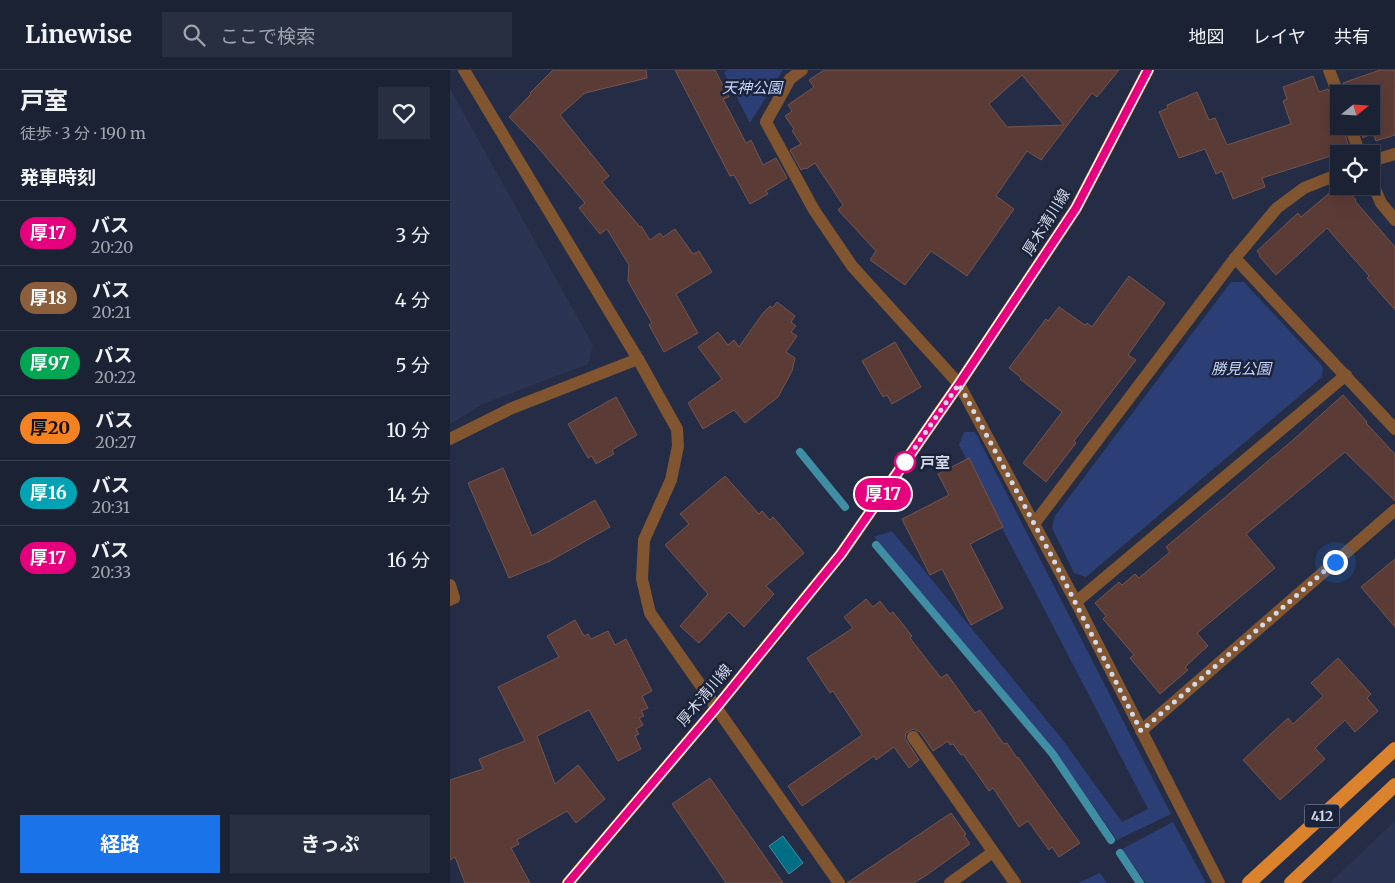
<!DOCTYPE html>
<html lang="ja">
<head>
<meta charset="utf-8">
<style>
	:root { --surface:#1b2234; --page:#282f40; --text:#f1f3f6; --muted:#a0a4ac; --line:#393f4f; --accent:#1a73e8 }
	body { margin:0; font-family:Merriweather,"Noto Sans JP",serif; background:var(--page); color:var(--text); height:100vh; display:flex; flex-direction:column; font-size:19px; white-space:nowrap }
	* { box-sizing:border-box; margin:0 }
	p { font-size:16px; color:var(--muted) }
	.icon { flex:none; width:28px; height:28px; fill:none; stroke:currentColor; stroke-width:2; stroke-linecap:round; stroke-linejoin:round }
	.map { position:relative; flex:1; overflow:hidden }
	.panel { display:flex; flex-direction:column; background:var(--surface); width:450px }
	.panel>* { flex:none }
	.badge { padding:0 10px; border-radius:16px; font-size:18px; line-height:32px }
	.needle { width:32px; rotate:72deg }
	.fabs { position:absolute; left:880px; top:15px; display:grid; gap:10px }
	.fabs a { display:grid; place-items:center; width:50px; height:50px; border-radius:0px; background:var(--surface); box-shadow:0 5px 20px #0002,0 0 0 1px var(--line); font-size:25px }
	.you { position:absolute; width:25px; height:25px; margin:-12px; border:4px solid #fff; border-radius:50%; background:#1a73e8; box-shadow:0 0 0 8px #1a73e833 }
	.map>.badge { position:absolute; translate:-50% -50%; box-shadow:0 0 0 2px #fff }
	h2 { padding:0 20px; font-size:19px; line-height:45px }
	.round { display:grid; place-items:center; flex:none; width:52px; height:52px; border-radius:0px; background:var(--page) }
	.summary { display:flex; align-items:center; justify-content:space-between; height:85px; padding:0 20px }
	h1 { font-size:24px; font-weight:700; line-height:38px }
	.cta { display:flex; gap:10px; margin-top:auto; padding:10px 20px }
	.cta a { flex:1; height:58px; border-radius:0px; background:var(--accent); color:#fff; font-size:20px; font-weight:700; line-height:58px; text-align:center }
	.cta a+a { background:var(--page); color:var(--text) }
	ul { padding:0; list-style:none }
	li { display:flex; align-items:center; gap:15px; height:65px; padding:0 20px; border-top:1px solid var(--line) }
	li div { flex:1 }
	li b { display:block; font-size:19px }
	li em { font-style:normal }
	li .badge { min-width:55px; font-weight:700; text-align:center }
	header { display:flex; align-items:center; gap:30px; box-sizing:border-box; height:70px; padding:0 25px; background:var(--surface); border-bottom:1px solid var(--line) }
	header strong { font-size:24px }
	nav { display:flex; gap:28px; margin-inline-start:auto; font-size:18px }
	.search { width:350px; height:45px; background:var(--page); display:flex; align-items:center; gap:12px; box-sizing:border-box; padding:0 18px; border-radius:0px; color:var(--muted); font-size:19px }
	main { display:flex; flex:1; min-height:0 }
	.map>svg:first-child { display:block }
</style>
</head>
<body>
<header>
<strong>Linewise</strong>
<div class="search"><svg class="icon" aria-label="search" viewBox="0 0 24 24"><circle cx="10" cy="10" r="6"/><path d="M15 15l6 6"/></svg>ここで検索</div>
<nav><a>地図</a><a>レイヤ</a><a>共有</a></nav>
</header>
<main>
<section class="panel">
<div class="summary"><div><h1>戸室</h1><p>徒歩 · 3 分 · 190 m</p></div><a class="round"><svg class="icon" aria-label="heart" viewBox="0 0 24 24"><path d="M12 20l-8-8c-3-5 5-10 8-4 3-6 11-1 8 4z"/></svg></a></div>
<h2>発車時刻</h2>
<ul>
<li><span class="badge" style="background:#e6007e;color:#fff">厚17</span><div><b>バス</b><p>20:20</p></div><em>3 分</em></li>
<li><span class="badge" style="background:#8b5e3c;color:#fff">厚18</span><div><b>バス</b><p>20:21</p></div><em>4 分</em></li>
<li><span class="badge" style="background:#00a651;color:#fff">厚97</span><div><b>バス</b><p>20:22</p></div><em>5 分</em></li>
<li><span class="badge" style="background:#f58220;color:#111">厚20</span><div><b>バス</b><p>20:27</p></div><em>10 分</em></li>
<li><span class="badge" style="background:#00a3b4;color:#fff">厚16</span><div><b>バス</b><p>20:31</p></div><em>14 分</em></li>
<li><span class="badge" style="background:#e6007e;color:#fff">厚17</span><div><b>バス</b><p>20:33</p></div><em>16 分</em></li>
</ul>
<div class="cta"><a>経路</a><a>きっぷ</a></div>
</section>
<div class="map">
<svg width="945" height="813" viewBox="0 0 945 813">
	<rect width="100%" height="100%" fill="#242d45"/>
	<!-- built -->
	<g fill="#2b3553">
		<path d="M0,19L143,275L138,294L33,334L0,354Z"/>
		<path d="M945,751V813H880Z"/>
	</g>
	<!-- green -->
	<g fill="#2c3e76">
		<path d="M278,0H333L300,53L274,2Z"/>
		<path d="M781,212H794L873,297L872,307L636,507L624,503L602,458L605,446Z"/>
		<path d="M514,362H525L721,744L667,770L603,679L424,467L442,461L612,669L672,752L698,739L509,375Z"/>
		<path d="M723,752L756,813H696L672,779Z"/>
		<path d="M650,803L657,813H628Z"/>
	</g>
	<!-- water -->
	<path fill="#006e85" stroke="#3f8ea3" d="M333,766L353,793L339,804L319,776Z"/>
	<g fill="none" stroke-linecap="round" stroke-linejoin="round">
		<!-- stream -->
		<g stroke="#3f8ea3" stroke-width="8">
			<path d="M350,382L395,437"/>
			<path d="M426,475L602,683L661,770"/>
			<path d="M670,783L690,813"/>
		</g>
	</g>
	<!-- building -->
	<g fill="#5b3b36" stroke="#75544e" fill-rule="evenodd">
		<path d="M103,0H196L197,8L135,23L110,45L159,106L152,112L190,157L191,156L200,170L210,163L213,167L225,159L243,184L249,181L262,202L226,224L248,263L214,282L199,255L202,253L178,211L179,195L157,159L150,164L129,138L135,133L86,75L59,47L81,24L80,23Z"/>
		<path d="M225,0H265L279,27L273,29L296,73L301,70L313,95L326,88L337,108L316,121L318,124L300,134L284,105L280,106Z"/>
		<path d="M374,0H669L647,27L642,23L591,90L577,81L546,126L564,139L517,206L481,181L455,215L420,190L426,181L388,140L393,135L365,93L356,99L355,98L351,100L340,80L351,74L342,61L344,59L335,46L342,41L338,35L364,17L359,10ZM572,5L614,55L557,57L539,34Z"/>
		<path d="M930,0H945V65L926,71L923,63L913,68L909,56H921V24H897L893,13Z"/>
		<path d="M863,6L869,22L878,19L884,32L889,34V56H892L898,74L885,79L887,84L812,108L815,117L783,129L772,101L766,104L755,79L729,88L709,42L718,38L717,35L747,22L759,50L765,48L777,75L841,54L833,31L837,29L833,17Z"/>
		<path d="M889,115L894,116L906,130L905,131L945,177V240L917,208L919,206L877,158L826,205L809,186L810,185L807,181L848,143L851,147Z"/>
		<path d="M679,206L715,233L678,285L686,290L624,371L626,373L596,412L573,393L612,342L570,309L571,308L559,298L596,249L598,251L609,237L635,255L637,253L642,257Z"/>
		<path d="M327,232L345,246L341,252L346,256L341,262L347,266L336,282L345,288L342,301L328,327L295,353L284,340L253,359L238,333L272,309L248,277L268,262L278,275L284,270L289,277L313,243L320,236L322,238Z"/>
		<path d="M445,272L471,317L442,334L437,325L433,327L412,291Z"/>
		<path d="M893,325L917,352L916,353L945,384V431L895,382L864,408L796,464L825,498L747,563L758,576L738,594L735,598L738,600L710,624L680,588L684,585L653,549L656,546L645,533L669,512L672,515L685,504L689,508L720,482L716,477L843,370Z"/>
		<path d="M166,327L187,365L162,380L164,384L146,394L142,386L138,388L118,354Z"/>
		<path d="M519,388L553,457L520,474L553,538L521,555L492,499L480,505L452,449L499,425L488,404Z"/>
		<path d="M53,398L82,466L145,430L160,457L100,491L59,508L18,413Z"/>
		<path d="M275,406L309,444L312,441L320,450L323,447L354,483L316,516L324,524L294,557L279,542L249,573L230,556L258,524L215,475L239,454L230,444Z"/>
		<path d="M945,489V557L911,517Z"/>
		<path d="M416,529L423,537L430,531L440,544L443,542L462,566L460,568L491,608L497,604L525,643L530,640L548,666L554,674L557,673L567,688L568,687L630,773L609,787L602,777L599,780L578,751L569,757L543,718L539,721L513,684L511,685L503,674L500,675L498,671L483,681L470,662L463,659L456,663L455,668L469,690L459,698L444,677L426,690L424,686L352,736L338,716L412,665L383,621L380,623L357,588L403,558L394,547Z"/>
		<path d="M125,550L134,566L138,564L141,569L158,561L165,575L176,569L202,621L192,626L198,638L191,641L194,646L189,648L193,655L186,659L189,664L185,666L191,679L168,691L139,640L87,666L105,714L128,695L155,729L126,753L117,741L67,770L69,774L61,778L80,813H15L5,787L0,790V710L33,699L29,689L75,671L48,617L109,587L97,566Z"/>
		<path d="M888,588L921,624L917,628L928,641L905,662L895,650L865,678L875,689L830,730L793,690L838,648L843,654L873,626L861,613Z"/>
		<path d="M260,708L333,813H276L222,734Z"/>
		<path d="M501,743L516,764L514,765L520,774L478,804L464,813H397Z"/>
	</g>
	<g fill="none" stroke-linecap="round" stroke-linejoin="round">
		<!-- minor -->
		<g stroke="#805530" stroke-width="12">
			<path d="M14,0L188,289L227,359L228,376L221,410L194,470L192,509L200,543L389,813"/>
			<path d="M352,0L340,9L316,52L364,140L402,196L509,314L626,532L769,813"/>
			<path d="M879,0L889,26"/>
			<path d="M900,56L910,84"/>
			<path d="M921,91L945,84"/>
			<path d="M921,110L931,133L945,150"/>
			<path d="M785,188L945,359"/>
			<path d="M0,369L60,339L188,289"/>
			<path d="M584,454L785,188L827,138L854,118L889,104"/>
			<path d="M0,515L4,528L0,530"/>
			<path d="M626,532L896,305"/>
			<path d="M691,661L945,440"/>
			<path d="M463,667L565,813"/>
			<path d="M500,813L543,782"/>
		</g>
		<!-- primary -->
		<path stroke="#d17818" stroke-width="12" d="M118,813L266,638L391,484L509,314L626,138L698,0"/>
		<!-- trunk -->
		<g stroke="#da822c" stroke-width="14">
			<path d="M799,813L945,679"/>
			<path d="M841,813L945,715"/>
		</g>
	</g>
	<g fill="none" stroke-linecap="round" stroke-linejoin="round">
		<!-- line casing -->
		<g stroke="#fff" stroke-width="11">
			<path id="line" d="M118,813L266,638L391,484L509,314L626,138L698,0"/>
		</g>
		<!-- line -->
		<use href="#line" stroke="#e6007e" stroke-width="8"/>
		<!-- walk -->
		<path stroke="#d3d9e9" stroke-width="5" stroke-dasharray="0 9" d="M455,392L509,314L601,485L691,661L885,492"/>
	</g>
	<!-- markers -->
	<circle fill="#fff" stroke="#e6007e" stroke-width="2.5" cx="455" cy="392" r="10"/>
	<g text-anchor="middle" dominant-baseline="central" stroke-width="5" stroke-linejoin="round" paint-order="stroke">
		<!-- shield labels -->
		<rect fill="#1b233a" stroke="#9ca2b4" stroke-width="1" x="854.5" y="734.5" width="35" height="23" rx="4"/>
		<g font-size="14" font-weight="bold" fill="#d3d9e9">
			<text x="872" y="746">412</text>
		</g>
		<!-- park labels -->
		<g font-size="15" font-style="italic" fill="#c4d4fb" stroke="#1b233a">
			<text x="302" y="17">天神公園</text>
			<text x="791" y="298">勝見公園</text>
		</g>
		<!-- street labels -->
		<g font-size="15" fill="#d3d9e9" stroke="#1b233a">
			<text transform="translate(596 152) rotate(-58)">厚木清川線</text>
			<text transform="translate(254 625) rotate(-50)">厚木清川線</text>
		</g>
		<!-- stop labels -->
		<g font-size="15" font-weight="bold" fill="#d3d9e9" stroke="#1b233a" text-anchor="start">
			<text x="470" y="392">戸室</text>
		</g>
	</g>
</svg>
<div class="fabs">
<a><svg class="needle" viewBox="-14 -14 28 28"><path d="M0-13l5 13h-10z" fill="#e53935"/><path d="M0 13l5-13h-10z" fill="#a0a4ac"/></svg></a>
<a><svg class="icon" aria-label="locate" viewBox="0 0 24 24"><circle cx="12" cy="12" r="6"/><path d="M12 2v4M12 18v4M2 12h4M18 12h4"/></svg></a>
</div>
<div class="you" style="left:885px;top:492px"></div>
<b class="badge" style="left:433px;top:424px;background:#e6007e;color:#fff">厚17</b>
</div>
</main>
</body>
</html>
